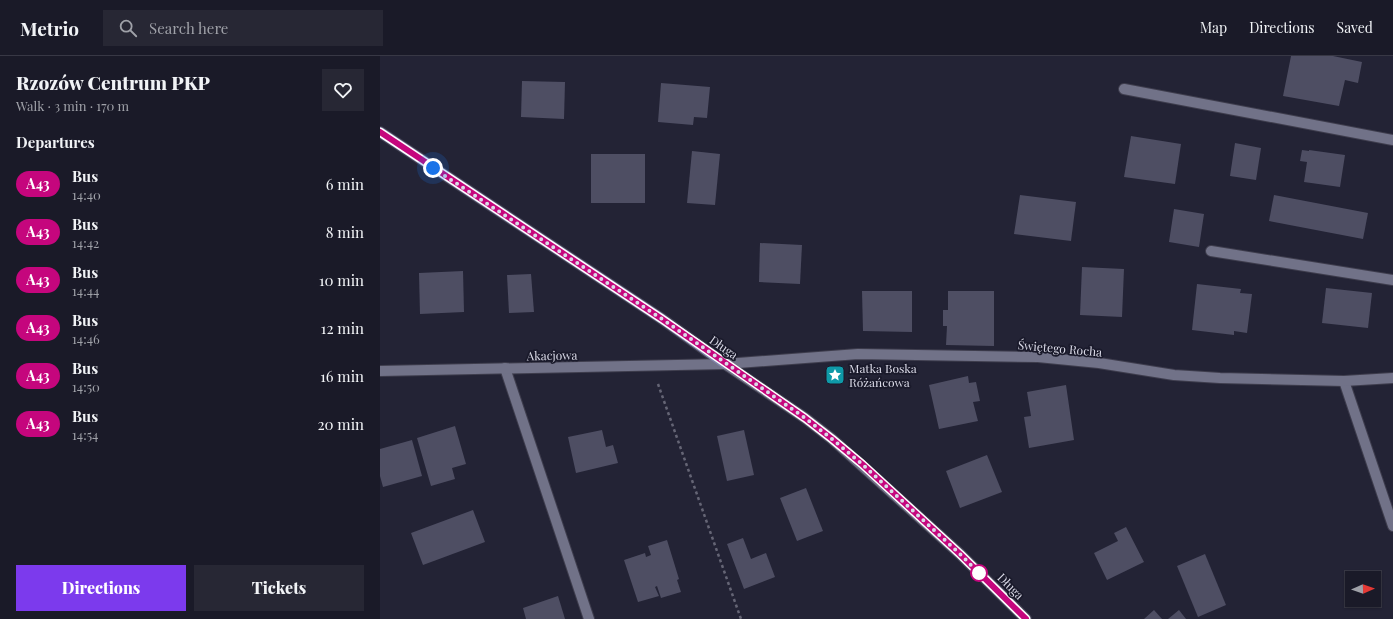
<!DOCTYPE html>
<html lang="en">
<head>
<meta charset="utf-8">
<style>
	:root { --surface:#1a1a28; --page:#272734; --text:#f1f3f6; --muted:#9fa1a8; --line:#383845; --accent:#7c3aed }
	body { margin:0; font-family:"Playfair Display",serif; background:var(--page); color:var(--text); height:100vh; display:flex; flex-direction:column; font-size:15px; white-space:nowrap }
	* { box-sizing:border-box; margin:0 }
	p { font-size:13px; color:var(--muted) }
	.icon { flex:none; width:22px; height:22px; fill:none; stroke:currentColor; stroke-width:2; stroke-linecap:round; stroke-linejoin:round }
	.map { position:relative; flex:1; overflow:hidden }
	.sheet { display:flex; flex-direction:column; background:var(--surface); width:380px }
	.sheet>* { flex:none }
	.badge { padding:0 8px; border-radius:13px; font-size:14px; line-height:26px }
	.needle { width:26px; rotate:88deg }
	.buttons { position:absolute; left:965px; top:515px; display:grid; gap:8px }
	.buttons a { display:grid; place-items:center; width:36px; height:36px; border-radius:0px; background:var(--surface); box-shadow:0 1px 3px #0004,0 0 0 1px var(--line); font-size:20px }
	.you { position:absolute; width:20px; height:20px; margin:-10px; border:3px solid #fff; border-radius:50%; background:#1a73e8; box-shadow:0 0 0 6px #1a73e833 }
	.map>.badge { position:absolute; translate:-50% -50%; box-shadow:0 0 0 2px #fff }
	h2 { padding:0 16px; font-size:15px; line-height:36px }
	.round { display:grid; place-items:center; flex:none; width:42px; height:42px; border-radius:0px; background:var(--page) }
	.overview { display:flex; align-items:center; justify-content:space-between; height:68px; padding:0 16px }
	h1 { font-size:19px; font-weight:800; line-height:30px }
	.cta { display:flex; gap:8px; margin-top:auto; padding:8px 16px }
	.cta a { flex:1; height:46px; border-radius:0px; background:var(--accent); color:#fff; font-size:16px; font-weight:800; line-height:46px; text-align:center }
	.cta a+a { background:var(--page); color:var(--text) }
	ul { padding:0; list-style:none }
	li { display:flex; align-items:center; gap:12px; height:48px; padding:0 16px }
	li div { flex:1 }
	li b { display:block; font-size:15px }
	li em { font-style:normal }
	li .badge { min-width:44px; font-weight:700; text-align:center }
	header { display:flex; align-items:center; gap:24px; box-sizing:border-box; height:56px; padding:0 20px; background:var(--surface); border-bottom:1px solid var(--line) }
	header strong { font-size:19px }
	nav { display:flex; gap:22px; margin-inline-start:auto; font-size:14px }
	.search { width:280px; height:36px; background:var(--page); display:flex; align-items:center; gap:10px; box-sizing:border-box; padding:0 14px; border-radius:0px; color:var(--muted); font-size:15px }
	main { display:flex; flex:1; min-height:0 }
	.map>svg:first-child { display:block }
</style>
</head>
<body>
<header>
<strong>Metrio</strong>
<div class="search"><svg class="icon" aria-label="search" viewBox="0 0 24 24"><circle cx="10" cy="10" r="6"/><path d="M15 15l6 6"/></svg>Search here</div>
<nav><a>Map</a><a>Directions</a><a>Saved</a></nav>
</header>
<main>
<section class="sheet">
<div class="overview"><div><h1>Rzozów Centrum PKP</h1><p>Walk · 3 min · 170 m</p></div><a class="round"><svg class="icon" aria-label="heart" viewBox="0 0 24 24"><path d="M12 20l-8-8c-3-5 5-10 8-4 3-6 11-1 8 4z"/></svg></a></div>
<h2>Departures</h2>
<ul>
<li><span class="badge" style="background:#c5067d;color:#fff">A43</span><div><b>Bus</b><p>14:40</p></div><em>6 min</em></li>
<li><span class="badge" style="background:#c5067d;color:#fff">A43</span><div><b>Bus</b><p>14:42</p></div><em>8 min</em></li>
<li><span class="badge" style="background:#c5067d;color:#fff">A43</span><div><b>Bus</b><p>14:44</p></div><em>10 min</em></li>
<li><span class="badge" style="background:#c5067d;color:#fff">A43</span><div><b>Bus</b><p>14:46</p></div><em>12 min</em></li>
<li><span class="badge" style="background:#c5067d;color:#fff">A43</span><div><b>Bus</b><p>14:50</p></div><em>16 min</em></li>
<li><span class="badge" style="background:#c5067d;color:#fff">A43</span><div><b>Bus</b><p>14:54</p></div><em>20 min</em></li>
</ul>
<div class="cta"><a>Directions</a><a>Tickets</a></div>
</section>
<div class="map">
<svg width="1013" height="563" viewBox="0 0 1013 563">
	<rect width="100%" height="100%" fill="#232335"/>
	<!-- building -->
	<g fill="#4e4e63">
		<path d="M911,0H953L982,6L978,27L965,24L959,50L903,40Z"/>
		<path d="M142,25L185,26L184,63L141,61Z"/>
		<path d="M281,27L330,31L327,62L314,61L313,69L278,66Z"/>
		<path d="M751,80L801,88L795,128L744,121Z"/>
		<path d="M855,87L881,92L876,124L850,120Z"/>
		<path d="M922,94L929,95V94L965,99L960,131L924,126L927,106L920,105Z"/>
		<path d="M312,95L340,98L335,149L307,147Z"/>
		<rect x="211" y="98" width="54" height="49"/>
		<path d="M640,139L696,146L691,185L634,178Z"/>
		<path d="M894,139L988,157L983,183L889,165Z"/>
		<path d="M794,153L824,158L819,191L789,186Z"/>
		<path d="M380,187L422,189L420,228L379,226Z"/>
		<path d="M702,211L744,213L742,261L700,259Z"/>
		<path d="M83,215L84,256L40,258L39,217Z"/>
		<path d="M151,218L154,256L129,257L127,219Z"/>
		<path d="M817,228L861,233L860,237L872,238L867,277L854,275V279L812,274Z"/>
		<path d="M946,232L992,237L988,272L942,267Z"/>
		<path d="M482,235H532V276L483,275Z"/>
		<path d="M568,235H614V290L566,289L567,270H563V254H568Z"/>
		<path d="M588,320L589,327L596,326L600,345L593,346L598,365L559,373L549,329Z"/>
		<path d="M686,329L694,384L649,392L644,361L651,360L647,336Z"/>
		<path d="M75,370L86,408L72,412L75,423L51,430L37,382Z"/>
		<path d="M222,374L226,391L233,389L238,407L196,417L188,381Z"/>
		<path d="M364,374L374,419L347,425L337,380Z"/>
		<path d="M32,384L42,420L3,431L0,420V393Z"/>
		<path d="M607,399L622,436L580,452L566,415Z"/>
		<path d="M426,432L443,475L417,485L400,442Z"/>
		<path d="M93,454L105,486L43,509L31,477Z"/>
		<path d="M746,471L764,506L727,524L714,497L738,485L734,477Z"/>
		<path d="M363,482L371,503L386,497L395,521L364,533L347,488Z"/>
		<path d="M287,484L299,523L297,524L301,536L281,542L277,530L275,531L279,540L258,546L244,504L265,497L266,501L271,499L268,490Z"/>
		<path d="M825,498L846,549L818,561L797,510Z"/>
		<path d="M178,540L185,563H146L143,552Z"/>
		<path d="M774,554L782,563H764Z"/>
		<path d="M799,554L806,563H788Z"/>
	</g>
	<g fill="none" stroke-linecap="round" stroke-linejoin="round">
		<!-- lane casing -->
		<g stroke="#3e3d4d" stroke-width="12">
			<g id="lane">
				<path d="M744,33L1013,84"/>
				<path d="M831,195L1013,224"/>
				<path d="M345,308L425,362L452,383L580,498L646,563"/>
				<path d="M125,312L209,563"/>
				<path d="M964,325L1013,470"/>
			</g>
		</g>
		<!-- street casing -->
		<g stroke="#3e3d4d" stroke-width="12">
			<path id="street" d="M0,315L345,308L478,298L658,301L719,307L794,319L840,322L964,325L1013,322"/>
		</g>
		<!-- secondary casing -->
		<g stroke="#3e3d4d" stroke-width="12">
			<path id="secondary" d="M0,76L282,263L345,308"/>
		</g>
		<!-- path -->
		<path stroke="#656575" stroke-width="2.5" stroke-dasharray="3 3" stroke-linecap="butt" d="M278,328L361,563"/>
		<!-- lane -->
		<use href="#lane" stroke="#717288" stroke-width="10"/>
		<!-- street -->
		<use href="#street" stroke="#717288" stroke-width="10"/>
		<!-- secondary -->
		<use href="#secondary" stroke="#8084aa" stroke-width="10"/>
	</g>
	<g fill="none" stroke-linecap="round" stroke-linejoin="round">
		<!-- line casing -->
		<g stroke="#fff" stroke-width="9">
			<path id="line" d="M0,76L282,263L425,362L452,383L482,408L580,498L646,563"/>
		</g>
		<!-- line -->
		<use href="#line" stroke="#c5067d" stroke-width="6"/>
		<!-- walk -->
		<path stroke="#dadae7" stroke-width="4" stroke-dasharray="0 7.2" d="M53,112L282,263L425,362L452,383L482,408L580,498L599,517"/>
	</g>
	<!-- icons -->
	<defs>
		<g id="sight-square" transform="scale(1)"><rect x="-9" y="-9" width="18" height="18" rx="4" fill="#0f9aa8" stroke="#1a1a2b"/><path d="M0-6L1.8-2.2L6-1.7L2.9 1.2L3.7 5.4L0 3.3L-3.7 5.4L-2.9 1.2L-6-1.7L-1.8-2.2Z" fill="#fff"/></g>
	</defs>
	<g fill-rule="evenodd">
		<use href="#sight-square" x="455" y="319"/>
	</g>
	<!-- markers -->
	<circle fill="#fff" stroke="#c5067d" stroke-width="2" cx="599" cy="517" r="8"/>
	<g text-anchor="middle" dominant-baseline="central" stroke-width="3.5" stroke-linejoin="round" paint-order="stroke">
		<!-- street labels -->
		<g font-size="12" fill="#dadae7" stroke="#1a1a2b">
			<text transform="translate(344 291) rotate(35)">Długa</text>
			<text transform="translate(680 292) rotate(5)">Świętego Rocha</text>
			<text transform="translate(172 299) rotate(-1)">Akacjowa</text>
			<text transform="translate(631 530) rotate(45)">Długa</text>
		</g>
		<!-- poi labels -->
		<g font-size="12" fill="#dadae7" stroke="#1a1a2b" text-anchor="start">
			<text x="469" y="312">Matka Boska<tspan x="469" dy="14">Różańcowa</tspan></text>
		</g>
	</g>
</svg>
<div class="buttons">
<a><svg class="needle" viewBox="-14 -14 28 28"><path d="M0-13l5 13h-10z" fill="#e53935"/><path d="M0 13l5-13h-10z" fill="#9fa1a8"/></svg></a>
</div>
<div class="you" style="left:53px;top:112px"></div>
</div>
</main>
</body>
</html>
